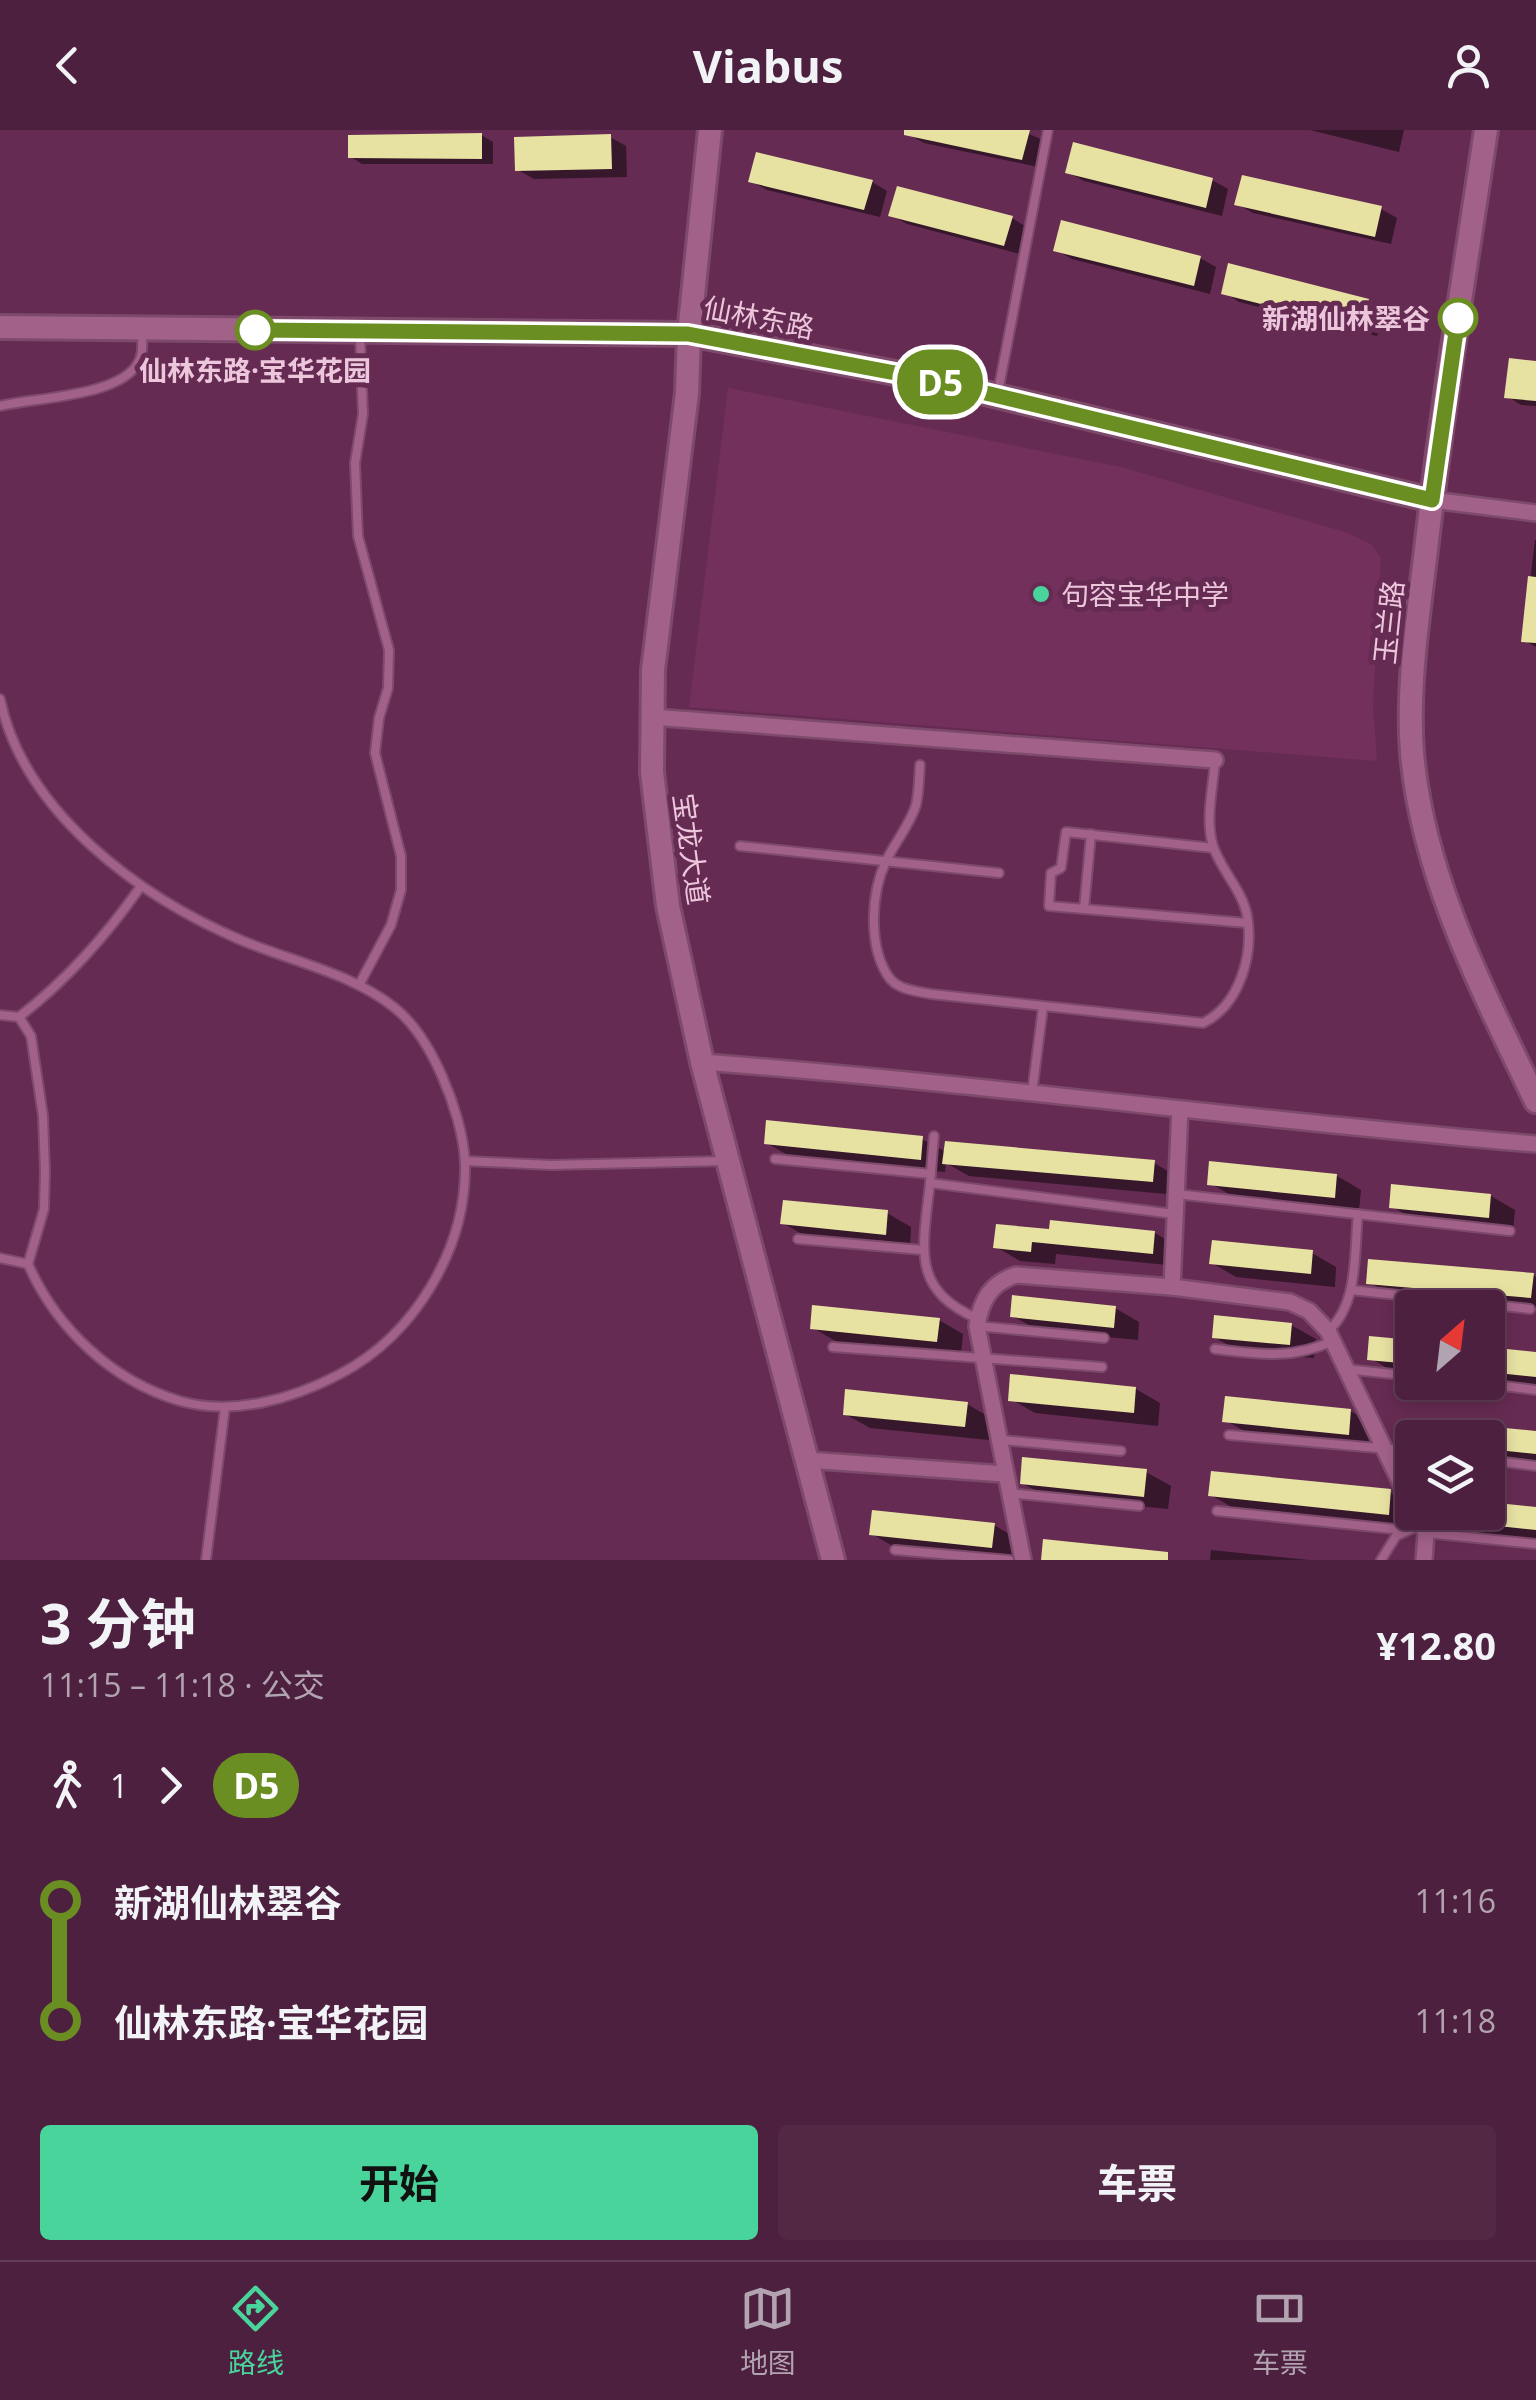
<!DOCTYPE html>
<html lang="zh">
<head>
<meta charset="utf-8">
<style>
	:root { --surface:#4c203e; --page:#532845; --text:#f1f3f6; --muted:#b2a3b0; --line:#633e58; --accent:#49d49c }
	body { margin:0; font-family:"Open Sans","Noto Sans SC",sans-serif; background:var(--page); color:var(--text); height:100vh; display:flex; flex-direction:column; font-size:38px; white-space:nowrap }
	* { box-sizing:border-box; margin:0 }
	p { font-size:32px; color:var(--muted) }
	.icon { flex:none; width:55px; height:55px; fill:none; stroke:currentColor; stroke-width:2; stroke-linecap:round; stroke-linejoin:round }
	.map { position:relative; height:1430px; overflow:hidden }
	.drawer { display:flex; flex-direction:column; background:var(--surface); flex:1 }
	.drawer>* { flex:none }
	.badge { padding:0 20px; border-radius:32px; font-size:35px; line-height:65px }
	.needle { width:65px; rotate:28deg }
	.buttons { position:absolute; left:1395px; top:1160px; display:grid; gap:20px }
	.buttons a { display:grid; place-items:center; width:110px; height:110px; border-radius:10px; background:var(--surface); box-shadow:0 5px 15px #0003,0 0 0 2px var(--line); font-size:50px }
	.map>.badge { position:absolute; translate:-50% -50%; box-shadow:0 0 0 5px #fff }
	.legs { display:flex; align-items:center; gap:15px; height:110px; padding:0 40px; font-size:32px }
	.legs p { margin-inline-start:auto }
	.summary { display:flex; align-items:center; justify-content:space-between; height:170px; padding:0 40px }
	h1 { font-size:55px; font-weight:700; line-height:75px }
	.button { display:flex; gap:20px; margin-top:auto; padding:20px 40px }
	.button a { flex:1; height:115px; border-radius:10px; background:var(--accent); color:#111; font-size:40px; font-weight:700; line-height:115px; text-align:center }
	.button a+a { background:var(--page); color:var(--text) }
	ul { padding:0 40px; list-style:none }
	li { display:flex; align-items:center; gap:35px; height:120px; font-size:38px }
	li i { display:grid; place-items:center; width:15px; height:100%; margin:0 12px; background:currentColor }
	li i::after { content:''; width:25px; height:25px; margin:-12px; border:8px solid; border-radius:50%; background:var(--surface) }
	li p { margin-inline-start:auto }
	li:first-child i { background:linear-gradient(#0000 50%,currentColor 0) }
	li:last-child i { background:linear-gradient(currentColor 50%,#0000 0) }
	header { display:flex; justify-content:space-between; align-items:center; height:130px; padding:0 40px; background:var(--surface); font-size:45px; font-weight:700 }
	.menu { display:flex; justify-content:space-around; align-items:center; height:140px; border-top:2px solid var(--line); background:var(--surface); font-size:28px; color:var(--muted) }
	.menu a { display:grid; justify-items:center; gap:5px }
	.menu .current { color:var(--accent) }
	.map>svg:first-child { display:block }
</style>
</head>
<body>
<header><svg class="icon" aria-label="back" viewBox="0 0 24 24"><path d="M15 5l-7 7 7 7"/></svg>Viabus<svg class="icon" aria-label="person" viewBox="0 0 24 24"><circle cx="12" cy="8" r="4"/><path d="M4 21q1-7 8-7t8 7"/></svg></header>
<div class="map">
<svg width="1536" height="1430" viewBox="0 0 1536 1430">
	<rect width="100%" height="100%" fill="#662b52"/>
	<!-- built -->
	<path fill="#73305c" d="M728,258L1121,337L1345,402L1371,414L1381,428L1373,575L1377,631L689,577Z"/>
	<!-- shadow -->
	<g fill="#0007">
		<path d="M909,0H1020L1045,11L1038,37L924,13L908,4Z"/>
		<path d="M1310,0H1404L1399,22Z"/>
		<path d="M481,5L493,12V34H362L351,27Z"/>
		<path d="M610,7L626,16L627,47L534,49L518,40Z"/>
		<path d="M1068,42L1212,50L1228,59L1222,86L1084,51Z"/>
		<path d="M751,51L872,52L887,61L880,87L767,60Z"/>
		<path d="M1237,74L1381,79L1397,88L1391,114L1253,83Z"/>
		<path d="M891,85L1012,88L1028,98L1020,124L907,94Z"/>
		<path d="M1056,120L1200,128L1216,137L1210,164L1072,129Z"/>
		<path d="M1224,162L1368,171L1384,180L1377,206L1239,172Z"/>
		<path d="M1536,234V276L1521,275L1507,266Z"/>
		<path d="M1535,410H1536V517L1523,510Z"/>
		<path d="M922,1009L946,1022L1154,1033L1178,1047L1177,1065L969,1046L946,1033L945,1042L791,1027L767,1013Z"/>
		<path d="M1337,1046L1361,1060L1359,1080L1234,1067L1210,1053Z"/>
		<path d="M1491,1066L1515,1080L1513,1100L1416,1090L1391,1076Z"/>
		<path d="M887,1083L911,1097L910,1117L807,1107L783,1093Z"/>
		<path d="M1051,1102L1155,1103L1179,1117L1177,1136L1056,1124L1055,1134L1020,1131L996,1117Z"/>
		<path d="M1312,1123L1336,1137L1335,1157L1236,1147L1212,1133Z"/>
		<path d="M1533,1145L1536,1147V1178L1393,1166L1369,1152Z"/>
		<path d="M1115,1178L1139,1192L1138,1210L1037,1200L1013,1186Z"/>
		<path d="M939,1190L963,1204L961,1225L837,1212L813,1198Z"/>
		<path d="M1291,1195L1316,1209L1314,1228L1239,1221L1214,1207Z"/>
		<path d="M1372,1209L1412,1213V1244L1394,1242L1370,1228Z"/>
		<path d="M1488,1219L1536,1224V1257L1508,1254L1488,1242Z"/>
		<path d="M1136,1259L1160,1273L1158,1296L1035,1283L1011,1269Z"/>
		<path d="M967,1274L991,1288L989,1310L870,1298L845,1284Z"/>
		<path d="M1350,1281L1375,1295L1373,1317L1249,1304L1225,1290Z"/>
		<path d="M1412,1291L1536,1303V1334L1488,1329V1308H1412V1311Z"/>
		<path d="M1146,1342L1171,1356L1168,1379L1047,1367L1022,1353Z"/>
		<path d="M1213,1344L1391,1363L1412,1376L1413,1397L1235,1379L1211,1365Z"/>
		<path d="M1488,1375L1536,1380V1410L1466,1403L1441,1389L1442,1382H1488Z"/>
		<path d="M994,1395L1018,1409L1016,1430L896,1418L872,1404Z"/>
		<path d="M1211,1420L1309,1430H1210Z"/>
	</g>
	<!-- building -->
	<g fill="#e7e1a2">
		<path d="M904,0H1030L1022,30L904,5Z"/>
		<path d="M482,3V29L348,28V5Z"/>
		<path d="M611,4L612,39L515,41L514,7Z"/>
		<path d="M1073,12L1213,48L1206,78L1065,43Z"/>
		<path d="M756,22L873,50L864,80L748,52Z"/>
		<path d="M1242,45L1382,76L1375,107L1234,75Z"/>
		<path d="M897,56L1013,86L1004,116L888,86Z"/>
		<path d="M1061,90L1201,126L1194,156L1053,121Z"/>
		<path d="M1228,133L1369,169L1361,199L1221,164Z"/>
		<path d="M1509,228L1536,231V271L1504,268Z"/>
		<path d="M1528,446L1536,447V513L1521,512Z"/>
		<path d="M766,990L923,1006L921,1030L764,1014Z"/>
		<path d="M945,1011L1155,1030L1153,1052L942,1034Z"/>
		<path d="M1209,1031L1337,1044L1335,1068L1207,1055Z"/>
		<path d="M1391,1054L1491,1064L1489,1088L1389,1078Z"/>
		<path d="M783,1070L888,1080L886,1105L780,1094Z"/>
		<path d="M1050,1090L1155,1101L1153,1124L1032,1112L1031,1122L993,1118L996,1094L1049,1099Z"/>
		<path d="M1212,1110L1313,1120L1311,1144L1209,1134Z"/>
		<path d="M1368,1129L1534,1143L1531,1168L1366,1154Z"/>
		<path d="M1012,1165L1116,1176L1114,1198L1010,1187Z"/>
		<path d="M812,1175L940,1188L937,1212L810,1199Z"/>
		<path d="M1214,1185L1292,1193L1290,1215L1212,1208Z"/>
		<path d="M1369,1206L1412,1210V1234L1367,1230Z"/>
		<path d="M1488,1217L1536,1222V1247L1488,1242Z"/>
		<path d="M1010,1244L1136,1257L1134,1283L1008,1271Z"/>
		<path d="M845,1259L968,1272L965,1297L843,1285Z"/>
		<path d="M1225,1266L1351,1279L1349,1305L1222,1292Z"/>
		<path d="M1410,1289L1536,1301V1324L1488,1319V1308H1408Z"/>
		<path d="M1022,1327L1147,1339L1144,1367L1020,1354Z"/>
		<path d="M1211,1341L1391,1359L1389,1385L1208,1366Z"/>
		<path d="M1488,1372L1536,1377V1400L1442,1390L1443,1382H1488Z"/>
		<path d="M872,1380L995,1393L992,1418L869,1405Z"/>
		<path d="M1043,1409L1168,1422V1430H1041Z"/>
	</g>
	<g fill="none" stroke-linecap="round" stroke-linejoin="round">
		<!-- lane casing -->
		<g stroke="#7d4a6c" stroke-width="12">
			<g id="lane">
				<path d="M998,262L1048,0"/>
				<path d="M0,276C36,267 130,267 141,226C143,219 142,209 142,202"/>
				<path d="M0,569C24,683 141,768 243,811C294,832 351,843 395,878C416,895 431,921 442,946C453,971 464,1005 465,1033C467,1118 415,1205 340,1244C293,1269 233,1286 180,1271C112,1251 56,1198 28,1134L0,1128"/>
				<path d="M920,635C919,648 919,663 916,675C910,695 895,712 886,731C871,763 868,815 888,846C897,860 916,861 931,864L1203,893C1240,875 1254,824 1247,785C1242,760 1221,740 1213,716C1205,689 1213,658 1215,631"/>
				<path d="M740,716L999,743"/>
				<path d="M1213,718L1066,702L1061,738L1051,743L1049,776L1247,793"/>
				<path d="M1084,779L1091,704"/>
				<path d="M359,855L391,795L401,760V726L375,623L379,588L388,558L389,520L358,406L355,333L363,284L360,205"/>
				<path d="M0,885L19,887C67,850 106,806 141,756"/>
				<path d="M19,887L31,906L43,986L45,1041L44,1079L28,1134"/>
				<path d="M1032,963L1043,877"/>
				<path d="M934,1006C932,1027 931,1048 928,1070C921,1128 917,1162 978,1189"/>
				<path d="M775,1029L931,1044"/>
				<path d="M465,1031L551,1035L724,1031"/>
				<path d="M930,1053L1174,1084"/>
				<path d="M1176,1064L1510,1101"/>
				<path d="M798,1109L922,1120"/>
				<path d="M1351,1160L1530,1179"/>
				<path d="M977,1196L1104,1208"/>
				<path d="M1328,1201C1359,1174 1354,1121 1358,1084"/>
				<path d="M833,1217L1102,1237"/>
				<path d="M1215,1219C1260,1224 1290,1230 1333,1211"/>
				<path d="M1345,1239L1412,1246"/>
				<path d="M1470,1252L1536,1260"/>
				<path d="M1229,1305L1412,1321"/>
				<path d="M1002,1310L1121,1321"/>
				<path d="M1488,1330L1536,1336"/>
				<path d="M1008,1363L1139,1376"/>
				<path d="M1217,1381L1404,1400"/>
				<path d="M1426,1403L1536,1414"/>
				<path d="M895,1420L1009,1430"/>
				<path d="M206,1430L225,1277"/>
				<path d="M1381,1430L1396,1406L1420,1395"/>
			</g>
		</g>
		<!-- street casing -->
		<g stroke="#7d4a6c" stroke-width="20">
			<g id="street">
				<path d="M1432,370L1536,383"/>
				<path d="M652,587L1215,630"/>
				<path d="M702,932C981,953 1257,991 1536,1014"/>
				<path d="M1172,1157L1180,979"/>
				<path d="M807,1330L1004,1344"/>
				<path d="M1415,1382L1426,1403L1424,1430"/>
				<path d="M1023,1430L977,1196C981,1170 991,1153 1016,1145L1172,1157L1290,1172L1309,1181L1328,1201L1412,1377"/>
			</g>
		</g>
		<!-- secondary casing -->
		<g stroke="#7d4a6c" stroke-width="28">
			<g id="secondary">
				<path d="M710,0L689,204L687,263L653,540L652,642L668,776L702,932L833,1430"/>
				<path d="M1486,0C1465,140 1442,279 1426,420C1418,487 1407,556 1412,623C1423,748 1483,861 1536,971"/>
				<path d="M0,197L689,204L927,249L1432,370"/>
			</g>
		</g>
		<!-- lane -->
		<use href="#lane" stroke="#a26189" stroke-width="8"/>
		<!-- street -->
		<use href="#street" stroke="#a26189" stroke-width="15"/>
		<!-- secondary -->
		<use href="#secondary" stroke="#a26189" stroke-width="22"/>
	</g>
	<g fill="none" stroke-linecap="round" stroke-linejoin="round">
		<!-- line-1 casing -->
		<g stroke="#fff" stroke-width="22">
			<path id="line-1" d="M255,200L688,204L927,249L1432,370L1458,188"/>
		</g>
		<!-- line-1 -->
		<use href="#line-1" stroke="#6b8e23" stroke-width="15"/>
	</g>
	<!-- markers -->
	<g fill="#fff" stroke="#6b8e23" stroke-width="5">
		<circle cx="1458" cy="188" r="18"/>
		<circle cx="255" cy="200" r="18"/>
	</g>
	<circle fill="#49d49c" stroke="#662b52" stroke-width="4" cx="1041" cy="464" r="10"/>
	<g text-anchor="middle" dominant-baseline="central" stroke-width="10" stroke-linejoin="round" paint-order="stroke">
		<!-- street labels -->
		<g font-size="28" fill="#ecc7dc" stroke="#662b52">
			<text transform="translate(759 187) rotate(11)">仙林东路</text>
			<text transform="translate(1388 492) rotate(-84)">玉兰路</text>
			<text transform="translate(692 719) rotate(82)">宝龙大道</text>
		</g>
		<!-- stop labels -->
		<g font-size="28" font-weight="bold" fill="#ecc7dc" stroke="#662b52" text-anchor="end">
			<text x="1430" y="188">新湖仙林翠谷</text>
			<text x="255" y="240" text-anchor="middle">仙林东路·宝华花园</text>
		</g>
		<!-- poi labels -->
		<g font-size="28" fill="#ecc7dc" stroke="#662b52" text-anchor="start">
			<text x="1061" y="464">句容宝华中学</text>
		</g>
	</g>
</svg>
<div class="buttons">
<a><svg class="needle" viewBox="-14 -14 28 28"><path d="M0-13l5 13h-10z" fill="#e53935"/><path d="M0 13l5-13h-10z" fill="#b2a3b0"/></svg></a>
<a><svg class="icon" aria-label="layers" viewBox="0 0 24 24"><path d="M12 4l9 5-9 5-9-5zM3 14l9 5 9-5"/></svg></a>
</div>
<b class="badge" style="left:940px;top:252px;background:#6b8e23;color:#fff">D5</b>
</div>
<section class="drawer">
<div class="summary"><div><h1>3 分钟</h1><p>11:15 – 11:18 · 公交</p></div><b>¥12.80</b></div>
<div class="legs"><svg class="icon" aria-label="walk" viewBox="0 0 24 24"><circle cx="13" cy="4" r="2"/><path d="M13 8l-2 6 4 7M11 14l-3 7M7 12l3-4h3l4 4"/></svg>1<svg class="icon" aria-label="forward" viewBox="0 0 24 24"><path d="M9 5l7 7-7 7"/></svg><b class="badge" style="background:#6b8e23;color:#fff">D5</b></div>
<ul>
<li><i style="color:#6b8e23"></i><b>新湖仙林翠谷</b><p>11:16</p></li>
<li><i style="color:#6b8e23"></i><b>仙林东路·宝华花园</b><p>11:18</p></li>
</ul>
<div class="button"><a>开始</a><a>车票</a></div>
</section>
<nav class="menu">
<a class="current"><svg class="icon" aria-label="directions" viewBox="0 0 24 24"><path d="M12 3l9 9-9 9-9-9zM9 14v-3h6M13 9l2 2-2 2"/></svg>路线</a>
<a><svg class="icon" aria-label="map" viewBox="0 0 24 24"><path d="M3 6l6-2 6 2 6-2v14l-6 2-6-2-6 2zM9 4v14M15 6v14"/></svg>地图</a>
<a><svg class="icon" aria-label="tickets" viewBox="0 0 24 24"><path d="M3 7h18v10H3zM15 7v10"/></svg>车票</a>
</nav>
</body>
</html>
